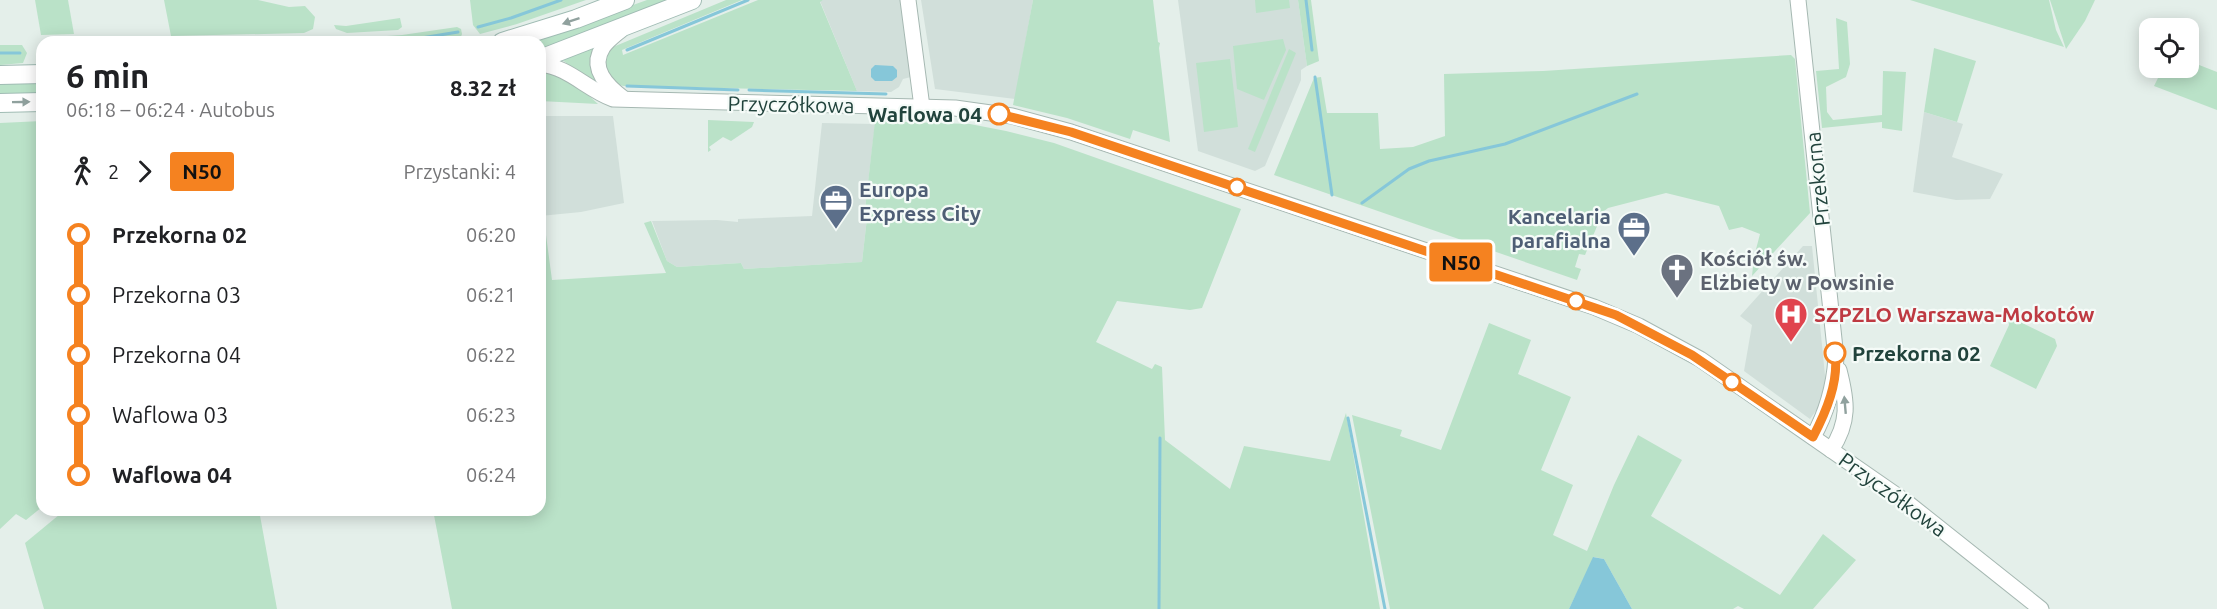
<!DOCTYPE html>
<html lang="pl">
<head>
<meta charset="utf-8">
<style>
	:root { --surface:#fff; --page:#f2f2f2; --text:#202124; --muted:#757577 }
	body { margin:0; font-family:Ubuntu,sans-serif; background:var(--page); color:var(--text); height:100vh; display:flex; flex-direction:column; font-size:22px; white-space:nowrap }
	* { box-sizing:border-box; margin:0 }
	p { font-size:20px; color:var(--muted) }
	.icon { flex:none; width:33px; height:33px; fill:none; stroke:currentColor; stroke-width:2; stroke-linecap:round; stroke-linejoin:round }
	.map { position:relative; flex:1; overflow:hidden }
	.side { position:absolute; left:36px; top:36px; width:510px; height:480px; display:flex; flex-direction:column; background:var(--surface); border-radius:18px; box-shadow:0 3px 15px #0003 }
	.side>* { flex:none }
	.badge { padding:0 12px; border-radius:4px; font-size:21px; line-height:39px }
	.fabs { position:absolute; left:2139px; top:18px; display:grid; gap:12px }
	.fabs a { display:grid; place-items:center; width:60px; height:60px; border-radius:12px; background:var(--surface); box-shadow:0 3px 15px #0003; font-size:30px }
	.map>.badge { position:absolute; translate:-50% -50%; box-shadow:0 0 0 3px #fff }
	.legs { display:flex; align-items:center; gap:9px; height:66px; padding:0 30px; font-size:20px }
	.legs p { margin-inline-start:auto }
	.overview { display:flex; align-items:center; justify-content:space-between; height:102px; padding:0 30px }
	h1 { font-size:33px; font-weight:700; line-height:45px }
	ul { padding:0 30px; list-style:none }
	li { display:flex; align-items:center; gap:21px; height:60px; font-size:22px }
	li i { display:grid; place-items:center; width:9px; height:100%; margin:0 8px; background:currentColor }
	li i::after { content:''; width:15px; height:15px; margin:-8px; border:4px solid; border-radius:50%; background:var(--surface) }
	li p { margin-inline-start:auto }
	li:first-child i { background:linear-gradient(#0000 50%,currentColor 0) }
	li:last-child i { background:linear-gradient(currentColor 50%,#0000 0) }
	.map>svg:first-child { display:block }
</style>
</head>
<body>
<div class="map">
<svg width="2217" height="609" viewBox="0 0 2217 609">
	<rect width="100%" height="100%" fill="#e4efea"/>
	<!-- built -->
	<g fill="#d1dfda">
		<path d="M823,0H901L911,77L903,79L899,87L891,92L857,91L820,1Z"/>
		<path d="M921,0H1033L1015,99L935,89Z"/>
		<path d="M1178,0H1298L1307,66L1301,70V80L1265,166L1255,171L1198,151Z"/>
		<path d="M1924,112L1963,124L1952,157L2003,174L1990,199L1956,200L1913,192Z"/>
		<path d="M540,116H613L624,203L581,212L540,216Z"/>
		<path d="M822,123L875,124L864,217L867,218L862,262L744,269L741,263L677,267L667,261L652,221L717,220L738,222V219L812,216Z"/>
		<path d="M1803,246H1812L1825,375L1826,382L1818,408L1810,419L1744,371L1752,325L1740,316Z"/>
	</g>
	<!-- green -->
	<g fill="#bae2c8">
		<path d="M35,0H68L74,34L41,35Z"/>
		<path d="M164,0H258L289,7L305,6L315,17L313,29L304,33L171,36Z"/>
		<path d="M470,0H586L517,24L480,34L473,25Z"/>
		<path d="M647,0H676L540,51V42H530Z"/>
		<path d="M726,0H742L622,50L623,55L758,0H823L820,2L857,91L624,86C605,84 599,60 613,47Z"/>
		<path d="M1033,0H1153L1158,42L1160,43L1159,48L1170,142L1133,130L1130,139L1067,118L1013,105Z"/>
		<path d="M1255,0H1289L1290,8L1256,13Z"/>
		<path d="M1298,0H1311L1319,61L1307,66Z"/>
		<path d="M1910,0H2049L2056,30L2064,47Z"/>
		<path d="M2050,0H2095L2085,21L2066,49Z"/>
		<path d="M400,18L402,27L398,30L347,33L336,29L334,25L346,26Z"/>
		<path d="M1836,18L1847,22L1850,64L1846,77L1826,87L1827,112L1833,120L1882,115L1883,71L1906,72L1902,131L1882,128V122L1822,128L1816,71L1839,69Z"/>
		<path d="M457,27L461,29L462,34L459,42H339L342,39L402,35Z"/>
		<path d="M1283,39L1286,50L1264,100L1237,89L1233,46Z"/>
		<path d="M0,45H22L27,53L23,63L0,65Z"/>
		<path d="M595,47L601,89L561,59Z"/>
		<path d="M1934,48L1976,61L1957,122L1924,112Z"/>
		<path d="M1289,49L1296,53L1255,152L1248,149Z"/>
		<path d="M1791,55L1795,59L1810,213L1752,276L1754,257L1760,234L1742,227L1729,230L1719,206L1666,193L1608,208L1603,212L1585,255L1579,254L1575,267L1581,269L1577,280L1274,175L1314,78L1321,77L1327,113H1378L1380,149L1413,147L1445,136L1444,74L1543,71Z"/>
		<path d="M1230,59L1238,127L1204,132L1196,63Z"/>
		<path d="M2189,61L2217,72V110L2154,86L2163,68H2188Z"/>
		<path d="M552,72L576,84L598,104L540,101V73Z"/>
		<path d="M42,81V95H0V82Z"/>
		<path d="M708,120L754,122L752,127L731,141L723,137L709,147L711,150L708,152Z"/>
		<path d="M42,121V507L26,520L16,514L0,529V123Z"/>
		<path d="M875,121L970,124L1006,131L1054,143L1241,209L1202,308L1190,310L1117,301L1096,342L1152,369L1155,364L1162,367L1165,440L1230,489L1244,446L1330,461L1346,413L1380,609H452L433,510H540V236L546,235L552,280L666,273L644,223L651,221L667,261L677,267L741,263L744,269L862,262L867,218H864Z"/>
		<path d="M2008,316L2055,339L2057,346L2036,389L1990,366L2009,325Z"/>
		<path d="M1489,323L1531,340L1518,374L1571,397L1541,470L1573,485L1553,535L1587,551L1614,485L1638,435L1682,460L1651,516L1780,595L1823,534L1856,560L1813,609H1744L1738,606L1733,609H1632L1604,559L1594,557L1569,609H1390L1352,415L1402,430L1400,436L1441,450Z"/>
		<path d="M65,510H259L277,609H44L25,543Z"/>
	</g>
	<!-- water -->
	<g fill="#86c7d9">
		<path d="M875,65L893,66L897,70V77L892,81H875L871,77V69Z"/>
		<path d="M1593,557L1604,559L1632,609H1569Z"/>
	</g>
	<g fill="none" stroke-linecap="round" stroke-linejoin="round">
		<!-- stream -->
		<g stroke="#86c7d9" stroke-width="3">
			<path d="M1306,0L1312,50"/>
			<path d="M478,27L511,18L561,0"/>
			<path d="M397,42L458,32"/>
			<path d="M627,50L748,0"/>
			<path d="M0,53H20"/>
			<path d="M1315,77L1332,195"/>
			<path d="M627,86L738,90"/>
			<path d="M749,90L886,94"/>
			<path d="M1362,203L1409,169L1429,161L1505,144L1637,94"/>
			<path d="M1348,418L1385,609"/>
			<path d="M1159,609L1160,438"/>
		</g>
		<!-- tertiary casing -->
		<g stroke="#a6b8b2" stroke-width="17">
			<g id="tertiary">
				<path d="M908,0L922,107"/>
				<path d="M1798,0L1836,358C1834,387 1827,412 1813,437"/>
				<path d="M621,30C615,35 608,40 603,47C589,68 607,86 623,98"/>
				<path d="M540,64C569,67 586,89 613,99L955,108L1012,116L1071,132L1594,307L1639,326L1700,359L1909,504L2041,609"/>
				<path d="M1831,450C1850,422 1847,401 1839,370"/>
			</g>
		</g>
		<!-- secondary casing -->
		<g stroke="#a0bcb4" stroke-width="20">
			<g id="secondary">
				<path d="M502,42L576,19L625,0"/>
				<path d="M540,59L692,0"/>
				<path d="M0,75L42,74"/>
				<path d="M0,103L42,102"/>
			</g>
		</g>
		<!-- tertiary -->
		<use href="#tertiary" stroke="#fff" stroke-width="15"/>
		<!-- secondary -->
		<use href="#secondary" stroke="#fff" stroke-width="18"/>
	</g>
	<!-- one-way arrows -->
	<defs><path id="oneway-solid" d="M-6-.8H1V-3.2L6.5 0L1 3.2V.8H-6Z" transform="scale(1.5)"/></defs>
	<g fill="#90a19e">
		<use href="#oneway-solid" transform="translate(571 21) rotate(161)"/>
		<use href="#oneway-solid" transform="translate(21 102) rotate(-1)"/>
		<use href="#oneway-solid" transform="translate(1845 405) rotate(-95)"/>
	</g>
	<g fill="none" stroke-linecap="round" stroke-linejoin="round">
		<!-- line-1 casing -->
		<g stroke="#fff" stroke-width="14">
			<path id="line-1" d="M999,114L1071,132L1616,315L1692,355L1813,437C1826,412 1839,382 1835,353"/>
		</g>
		<!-- line-1 -->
		<use href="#line-1" stroke="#f58220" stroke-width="9"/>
	</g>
	<!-- icons -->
	<defs>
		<g id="office-pin" transform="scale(1.725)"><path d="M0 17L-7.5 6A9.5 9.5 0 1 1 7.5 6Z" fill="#5c6f8a" stroke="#f5fbf8"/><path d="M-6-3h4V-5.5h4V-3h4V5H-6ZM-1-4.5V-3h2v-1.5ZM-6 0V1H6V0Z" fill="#fff"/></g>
		<g id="church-pin" transform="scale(1.725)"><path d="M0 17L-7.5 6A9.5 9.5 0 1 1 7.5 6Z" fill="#6b7280" stroke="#f5fbf8"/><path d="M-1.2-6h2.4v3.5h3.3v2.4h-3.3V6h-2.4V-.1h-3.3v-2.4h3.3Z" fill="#fff"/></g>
		<g id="hospital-pin" transform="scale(1.725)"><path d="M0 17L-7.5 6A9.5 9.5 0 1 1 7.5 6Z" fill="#e0444e" stroke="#f5fbf8"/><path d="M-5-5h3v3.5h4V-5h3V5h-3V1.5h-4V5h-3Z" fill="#fff"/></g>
	</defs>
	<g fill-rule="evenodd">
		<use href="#office-pin" x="836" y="201"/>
		<use href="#office-pin" x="1634" y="228"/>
		<use href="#church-pin" x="1677" y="270"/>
		<use href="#hospital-pin" x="1791" y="314"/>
	</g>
	<!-- markers -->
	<g fill="#fff" stroke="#f58220" stroke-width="3">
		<circle cx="999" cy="114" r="10"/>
		<circle cx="1237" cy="187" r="8"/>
		<circle cx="1576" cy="301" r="8"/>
		<circle cx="1835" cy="353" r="10"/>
		<circle cx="1732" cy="382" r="8"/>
	</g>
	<g text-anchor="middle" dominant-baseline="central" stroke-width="4.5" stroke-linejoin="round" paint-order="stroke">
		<!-- street labels -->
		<g font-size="21" fill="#21433c" stroke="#f5fbf8">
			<text transform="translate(791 104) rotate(1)">Przyczółkowa</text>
			<text transform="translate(1817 179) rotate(-96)">Przekorna</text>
			<text transform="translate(1893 494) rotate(36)">Przyczółkowa</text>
		</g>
		<!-- stop labels -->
		<g font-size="21" font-weight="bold" fill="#21433c" stroke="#f5fbf8" text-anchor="end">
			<text x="982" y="114">Waflowa 04</text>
			<text x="1852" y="353" text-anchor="start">Przekorna 02</text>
		</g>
		<!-- service labels -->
		<g font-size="21" font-weight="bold" fill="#4e5e75" stroke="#f5fbf8" text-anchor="start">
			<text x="859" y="189">Europa<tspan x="859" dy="24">Express City</tspan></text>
			<text x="1611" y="216" text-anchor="end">Kancelaria<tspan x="1611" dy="24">parafialna</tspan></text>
		</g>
		<!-- worship labels -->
		<g font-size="21" font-weight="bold" fill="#5b616d" stroke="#f5fbf8" text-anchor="start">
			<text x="1700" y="258">Kościół św.<tspan x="1700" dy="24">Elżbiety w Powsinie</tspan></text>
		</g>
		<!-- health labels -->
		<g font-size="21" font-weight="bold" fill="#be3a42" stroke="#f5fbf8" text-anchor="start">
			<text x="1814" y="314">SZPZLO Warszawa-Mokotów</text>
		</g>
	</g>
</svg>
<div class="fabs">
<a><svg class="icon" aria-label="locate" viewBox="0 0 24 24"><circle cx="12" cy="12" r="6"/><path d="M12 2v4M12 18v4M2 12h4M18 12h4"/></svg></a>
</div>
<b class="badge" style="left:1461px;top:262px;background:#f58220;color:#111">N50</b>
<section class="side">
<div class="overview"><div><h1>6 min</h1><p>06:18 – 06:24 · Autobus</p></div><b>8.32 zł</b></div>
<div class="legs"><svg class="icon" aria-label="walk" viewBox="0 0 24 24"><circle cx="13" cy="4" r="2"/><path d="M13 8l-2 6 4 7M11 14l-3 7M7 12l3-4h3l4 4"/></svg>2<svg class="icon" aria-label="forward" viewBox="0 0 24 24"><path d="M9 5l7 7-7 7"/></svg><b class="badge" style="background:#f58220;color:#111">N50</b><p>Przystanki: 4</p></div>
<ul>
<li><i style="color:#f58220"></i><b>Przekorna 02</b><p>06:20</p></li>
<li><i style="color:#f58220"></i><span>Przekorna 03</span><p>06:21</p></li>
<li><i style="color:#f58220"></i><span>Przekorna 04</span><p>06:22</p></li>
<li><i style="color:#f58220"></i><span>Waflowa 03</span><p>06:23</p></li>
<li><i style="color:#f58220"></i><b>Waflowa 04</b><p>06:24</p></li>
</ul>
</section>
</div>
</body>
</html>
